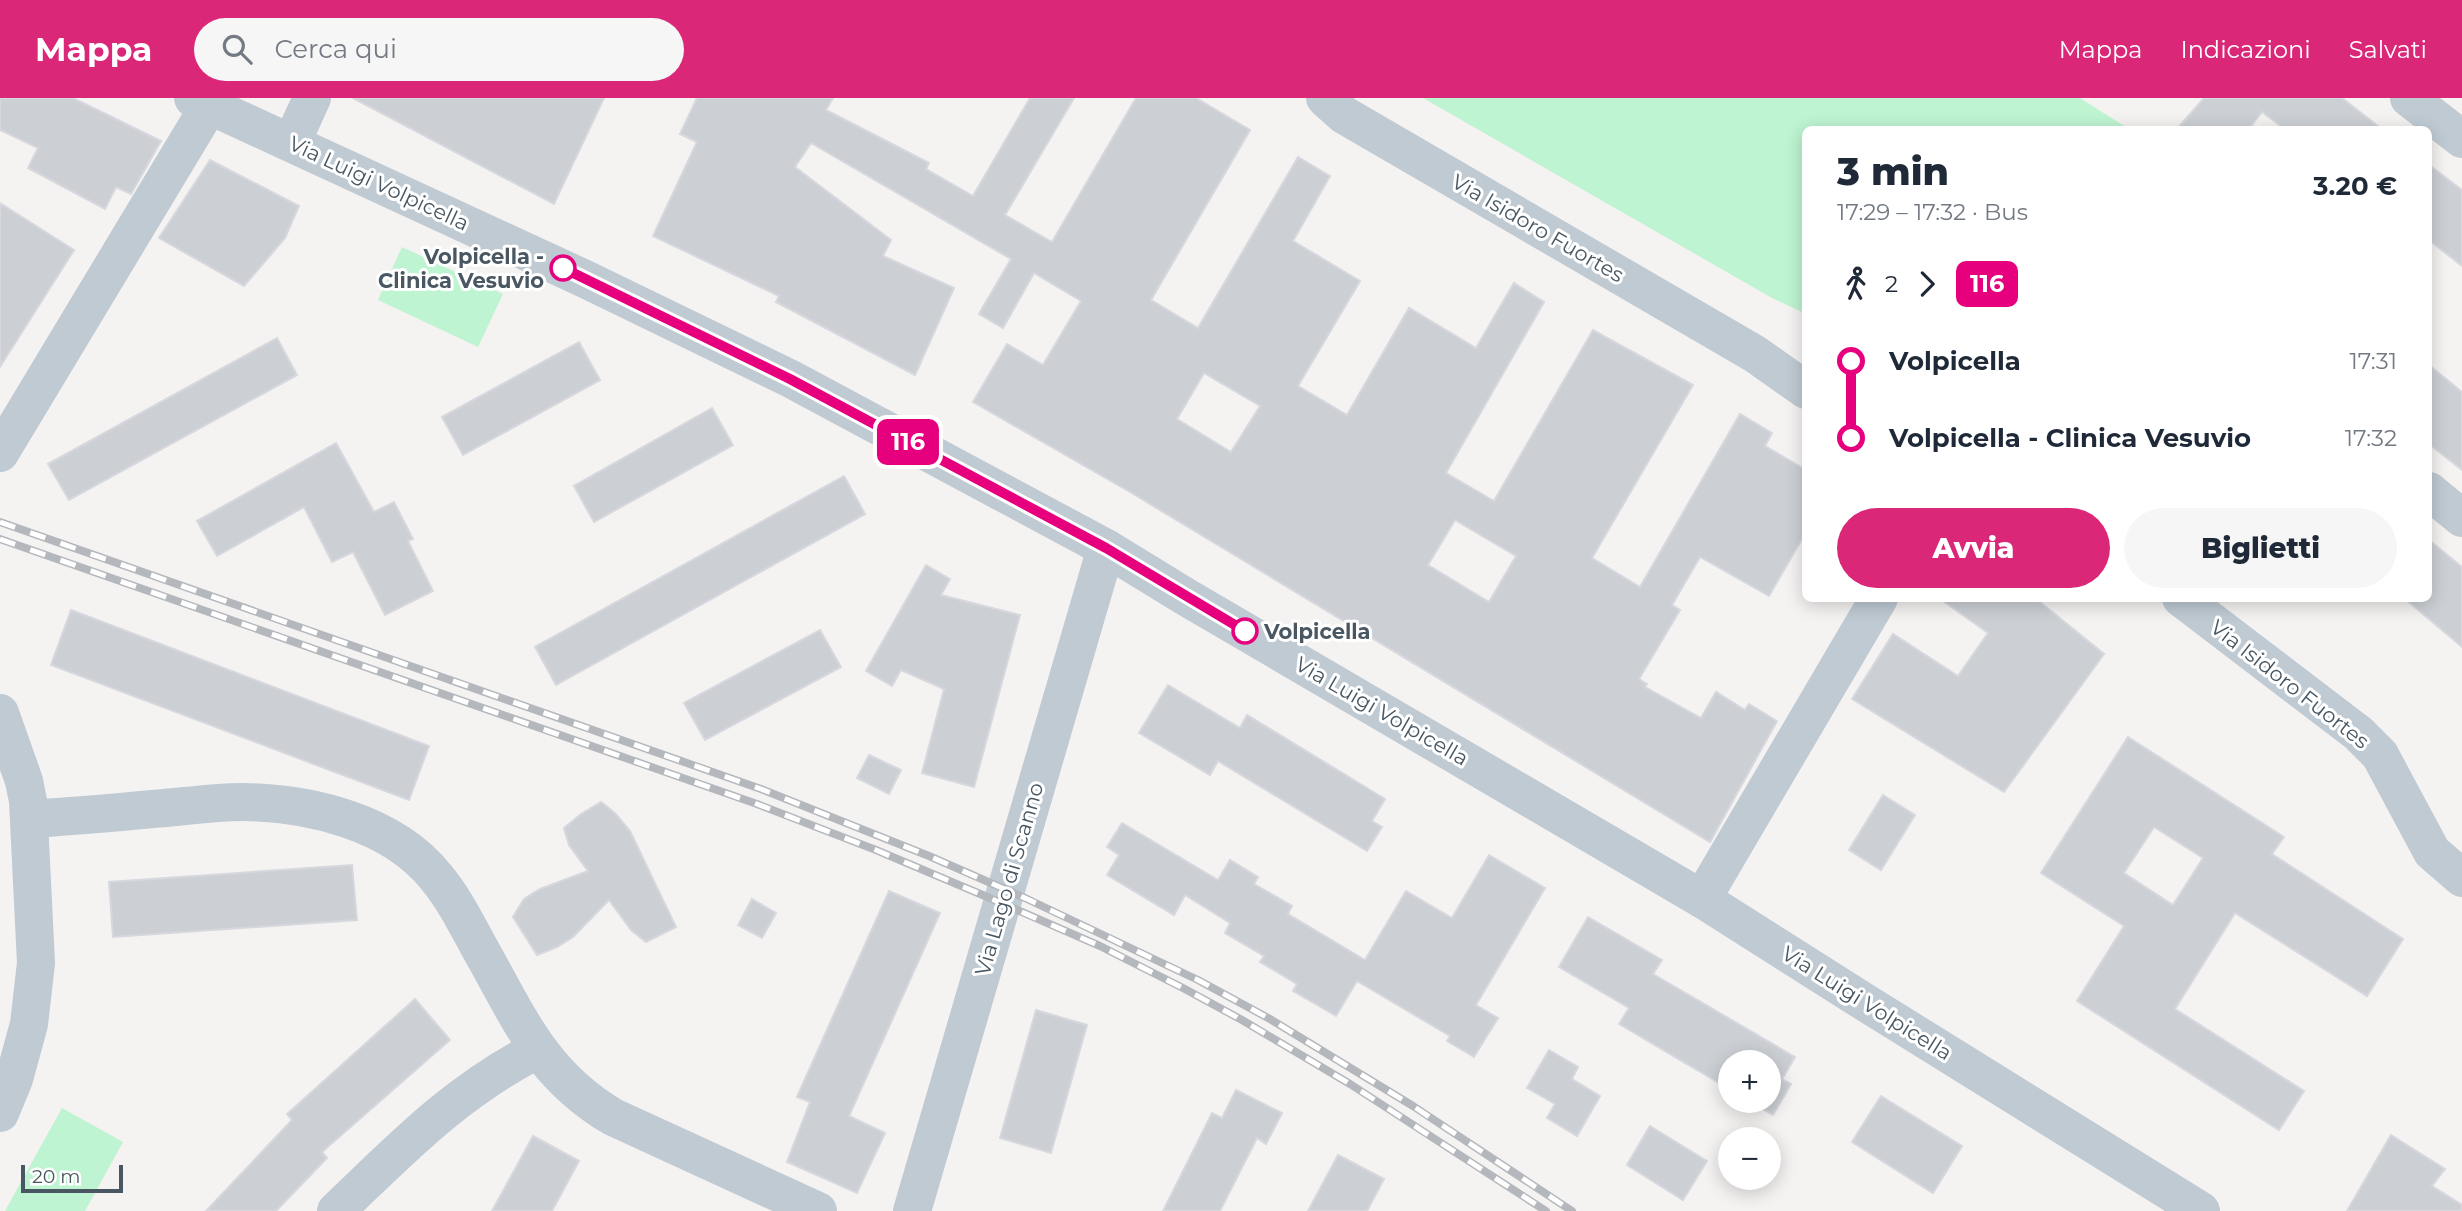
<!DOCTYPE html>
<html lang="it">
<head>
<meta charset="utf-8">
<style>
	:root { --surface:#fff; --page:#f6f6f7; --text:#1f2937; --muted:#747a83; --accent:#db2777 }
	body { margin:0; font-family:Montserrat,sans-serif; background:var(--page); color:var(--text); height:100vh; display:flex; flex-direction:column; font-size:26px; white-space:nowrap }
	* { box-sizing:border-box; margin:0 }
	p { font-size:23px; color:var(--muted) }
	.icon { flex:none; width:38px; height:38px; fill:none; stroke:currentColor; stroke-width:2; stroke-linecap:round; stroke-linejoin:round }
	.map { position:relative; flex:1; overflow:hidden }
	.sheet { position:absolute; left:1802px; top:28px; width:630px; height:476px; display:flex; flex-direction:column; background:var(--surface); border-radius:10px; box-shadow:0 4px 18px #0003 }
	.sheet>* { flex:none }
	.badge { padding:0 14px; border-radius:10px; font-size:24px; line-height:46px }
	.tools { position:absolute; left:1718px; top:952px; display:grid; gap:14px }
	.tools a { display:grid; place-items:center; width:63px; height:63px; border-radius:50%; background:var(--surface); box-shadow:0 4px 18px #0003; font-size:35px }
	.scale { position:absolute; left:21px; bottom:18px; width:102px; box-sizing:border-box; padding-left:7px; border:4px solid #485762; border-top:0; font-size:19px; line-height:24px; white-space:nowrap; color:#485762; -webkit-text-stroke:5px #fff; paint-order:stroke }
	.map>.badge { position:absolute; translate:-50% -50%; box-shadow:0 0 0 4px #fff }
	.legs { display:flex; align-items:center; gap:10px; height:77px; padding:0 35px; font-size:23px }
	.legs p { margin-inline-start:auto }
	.summary { display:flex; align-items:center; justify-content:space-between; height:119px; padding:0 35px }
	h1 { font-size:38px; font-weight:800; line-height:52px }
	.button { display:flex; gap:14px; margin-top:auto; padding:14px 35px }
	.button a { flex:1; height:80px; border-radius:42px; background:var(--accent); color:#fff; font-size:28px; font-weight:800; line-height:80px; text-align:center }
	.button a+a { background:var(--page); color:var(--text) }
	ul { padding:0 35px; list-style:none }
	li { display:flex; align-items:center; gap:24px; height:77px; font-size:26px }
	li i { display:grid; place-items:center; width:10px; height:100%; margin:0 9px; background:currentColor }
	li i::after { content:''; width:18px; height:18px; margin:-9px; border:5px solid; border-radius:50%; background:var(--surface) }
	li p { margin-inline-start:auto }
	li:first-child i { background:linear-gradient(#0000 50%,currentColor 0) }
	li:last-child i { background:linear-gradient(currentColor 50%,#0000 0) }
	header { display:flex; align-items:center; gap:42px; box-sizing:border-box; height:98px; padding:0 35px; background:var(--accent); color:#fff }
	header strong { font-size:33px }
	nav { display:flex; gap:38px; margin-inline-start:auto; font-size:24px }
	.search { width:490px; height:63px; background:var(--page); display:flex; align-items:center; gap:18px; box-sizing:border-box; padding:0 24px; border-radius:38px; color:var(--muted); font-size:26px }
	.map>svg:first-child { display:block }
</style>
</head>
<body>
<header>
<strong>Mappa</strong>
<div class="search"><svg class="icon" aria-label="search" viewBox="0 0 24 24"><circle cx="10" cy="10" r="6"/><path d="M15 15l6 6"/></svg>Cerca qui</div>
<nav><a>Mappa</a><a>Indicazioni</a><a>Salvati</a></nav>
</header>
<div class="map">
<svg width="2462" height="1113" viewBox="0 0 2462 1113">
	<rect width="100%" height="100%" fill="#f5f2f2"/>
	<!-- green -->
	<g fill="#bef4d1">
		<path d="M1423,0H2080L2129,31L1806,32V216L1772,200Z"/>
		<path d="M402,149L503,196L478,249L378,202Z"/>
		<path d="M62,1010L123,1044L85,1113H5Z"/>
	</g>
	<!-- building -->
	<g fill="#ccd0d5" stroke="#d6d8de" stroke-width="2" fill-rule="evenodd">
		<path d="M0,0H73L161,43L131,96L116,89L105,111L28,70L38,50L0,32Z"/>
		<path d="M353,0H604L554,106Z"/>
		<path d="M697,0H833L826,12L929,65L926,71L973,98L1030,0H1074L1005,117L1052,144L1136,0H1196L1250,32L1151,202L1198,230L1298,59L1330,78L1293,143L1360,183L1298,288L1347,317L1409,210L1476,250L1514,185L1544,204L1446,375L1494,403L1593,232L1693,287L1592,460L1640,489L1740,316L1772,335L1765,348L1806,372V434L1769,498L1700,459L1672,507L1680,512L1639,581L1647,586L1645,589L1701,620L1716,594L1745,612L1749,606L1777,623L1710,744L1130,394L973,304L1007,246L1043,267L1081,203L1034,175L1003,230L979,216L1011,161L811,45L795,69L891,142L883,158L954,190L915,277L776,204L779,198L653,138L697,44L680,36ZM1204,275L1260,308L1231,354L1177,321ZM1455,422L1516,458L1489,504L1428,467Z"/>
		<path d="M2204,0H2342L2383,32H2286L2262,14L2248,32H2176Z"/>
		<path d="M210,62L299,108L285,140L244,188L159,140Z"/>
		<path d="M2429,67L2462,92V168L2429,142Z"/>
		<path d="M0,105L74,152L0,269Z"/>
		<path d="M277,240L297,277L69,402L48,366Z"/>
		<path d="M579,244L600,282L463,357L442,319Z"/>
		<path d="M2429,267L2462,294V372L2429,346Z"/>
		<path d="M712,310L733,347L594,424L574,388Z"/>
		<path d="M336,345L374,414L394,404L413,441L408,443L433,493L385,517L353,454L332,464L304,409L217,458L197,423Z"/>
		<path d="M844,378L865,416L556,587L535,549Z"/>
		<path d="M2429,442L2462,469V549L2404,500H2429Z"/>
		<path d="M926,467L950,481L941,497L1020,517L974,689L922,675L944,591L901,572L892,588L866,573Z"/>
		<path d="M1939,500H2035L2104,556L2004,694L1852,601L1893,536L1958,578L1988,535Z"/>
		<path d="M71,512L429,648L409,702L51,567Z"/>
		<path d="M820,532L841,569L705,642L684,605Z"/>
		<path d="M1168,587L1240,630L1247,617L1385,701L1372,723L1382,729L1367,753L1218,663L1210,677L1139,635Z"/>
		<path d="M2128,639L2284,739L2272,756L2403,841L2367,898L2235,815L2175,911L2304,993L2279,1032L2077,903L2124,828L2041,775ZM2154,729L2203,760L2173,807L2124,775Z"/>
		<path d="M869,657L901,672L889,696L857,680Z"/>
		<path d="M1883,697L1915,717L1881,772L1849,752Z"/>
		<path d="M601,704L615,715L630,733L676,829L646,844L631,832L609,802L573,839L557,849L537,857L513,819L524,801L540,791L588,773L569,747L564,730L581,716Z"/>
		<path d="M1122,725L1218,782L1230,762L1258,779L1254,786L1292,808L1288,816L1365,862L1406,793L1452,820L1489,757L1545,790L1476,907L1498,920L1474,959L1447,943L1450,938L1357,883L1336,918L1293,893L1297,886L1260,864L1264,858L1225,835L1230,825L1185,797L1174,817L1107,777L1119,757L1107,749Z"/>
		<path d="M352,767L357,822L113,839L109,784Z"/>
		<path d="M889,793L940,815L849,1018L885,1035L857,1095L787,1064L810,1004L797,999Z"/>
		<path d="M752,801L776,815L762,840L738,827Z"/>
		<path d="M1588,819L1662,862L1653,876L1795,959L1782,981L1791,986L1773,1017L1749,1003H1769V964H1731V992L1619,926L1629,910L1559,869Z"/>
		<path d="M415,901L450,942L322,1054L327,1060L276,1113H206L292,1022L287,1016Z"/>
		<path d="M1036,912L1087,927L1051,1055L1000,1040Z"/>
		<path d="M1549,952L1578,969L1572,981L1600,998L1577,1038L1547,1020L1555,1006L1527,990Z"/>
		<path d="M1236,992L1282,1015L1266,1046L1257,1040L1220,1113H1163L1212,1015L1222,1020Z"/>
		<path d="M1881,998L1962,1048L1933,1095L1852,1044Z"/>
		<path d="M1650,1028L1707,1063L1683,1102L1627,1067Z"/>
		<path d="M2391,1037L2445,1071L2432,1088L2462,1107V1113H2347Z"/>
		<path d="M533,1038L579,1063L552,1113H492Z"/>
		<path d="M1338,1057L1384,1081L1367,1113H1308Z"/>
	</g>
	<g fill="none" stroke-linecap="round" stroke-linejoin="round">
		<!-- minor -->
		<g stroke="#bfcad3" stroke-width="38">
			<path d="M1325,0L1344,17L1755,256L1806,292"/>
			<path d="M2409,0L2462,41"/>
			<path d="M292,44L312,0"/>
			<path d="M0,355L209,8"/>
			<path d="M2429,393L2462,420"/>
			<path d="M2181,500L2358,635L2380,657L2432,754L2462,780"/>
			<path d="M0,615L24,683L28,703L36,865L29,926L14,981L0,1015"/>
			<path d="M31,721C72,718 112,715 153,711C182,709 213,704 243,704C310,705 392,724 436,779C457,804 471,836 488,865C523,929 547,980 613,1019L818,1113"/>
			<path d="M1702,801L1879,500"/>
			<path d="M336,1113C401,1051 456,993 537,952"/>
			<path d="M912,1113L1106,450"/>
		</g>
		<!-- tertiary -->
		<path stroke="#bfcad3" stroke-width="38" d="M193,0L585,181L791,281L1106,450L1186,499L1702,801L1866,905L2201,1113"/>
		<!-- rail casing -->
		<g stroke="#b4b8bd" stroke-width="8">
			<g id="rail">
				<path d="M0,424L761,691L929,758L1025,800L1198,882L1270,921L1413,1008L1572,1113"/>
				<path d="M0,441L757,706L876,752L985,798L1100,848L1183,890L1242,922L1350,986L1546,1113"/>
			</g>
		</g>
		<!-- rail -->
		<use href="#rail" stroke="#fff" stroke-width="5" stroke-dasharray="16" stroke-linecap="butt"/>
	</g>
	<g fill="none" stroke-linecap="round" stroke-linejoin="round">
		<!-- line-1 casing -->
		<g stroke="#fff" stroke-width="16">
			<path id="line-1" d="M563,170L790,281L1106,450L1245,533"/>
		</g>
		<!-- line-1 -->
		<use href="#line-1" stroke="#e6007e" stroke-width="10"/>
	</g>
	<!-- markers -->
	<g fill="#fff" stroke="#e6007e" stroke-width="3.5">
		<circle cx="563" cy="170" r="12"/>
		<circle cx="1245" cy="533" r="12"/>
	</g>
	<g text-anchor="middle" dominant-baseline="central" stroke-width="6" stroke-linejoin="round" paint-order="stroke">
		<!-- street labels -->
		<g font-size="21" fill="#485762" stroke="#fff">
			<text transform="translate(379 85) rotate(25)">Via Luigi Volpicella</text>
			<text transform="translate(1538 130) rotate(30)">Via Isidoro Fuortes</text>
			<text transform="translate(2290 586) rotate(38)">Via Isidoro Fuortes</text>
			<text transform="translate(1382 613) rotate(30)">Via Luigi Volpicella</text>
			<text transform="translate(1009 781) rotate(-74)">Via Lago di Scanno</text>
			<text transform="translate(1867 905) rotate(32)">Via Luigi Volpicella</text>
		</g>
		<!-- stop labels -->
		<g font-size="21" font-weight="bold" fill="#485762" stroke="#fff" text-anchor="end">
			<text x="544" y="158">Volpicella -<tspan x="544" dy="24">Clinica Vesuvio</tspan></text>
			<text x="1264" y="533" text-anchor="start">Volpicella</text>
		</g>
	</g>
</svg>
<div class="tools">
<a>+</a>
<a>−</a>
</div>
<div class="scale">20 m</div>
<b class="badge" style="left:908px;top:344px;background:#e6007e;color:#fff">116</b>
<section class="sheet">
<div class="summary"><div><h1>3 min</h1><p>17:29 – 17:32 · Bus</p></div><b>3.20 €</b></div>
<div class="legs"><svg class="icon" aria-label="walk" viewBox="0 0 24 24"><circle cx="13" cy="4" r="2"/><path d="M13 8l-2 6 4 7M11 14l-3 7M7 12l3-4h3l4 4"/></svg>2<svg class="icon" aria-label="forward" viewBox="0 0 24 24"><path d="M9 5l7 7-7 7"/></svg><b class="badge" style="background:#e6007e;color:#fff">116</b></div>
<ul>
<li><i style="color:#e6007e"></i><b>Volpicella</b><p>17:31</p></li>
<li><i style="color:#e6007e"></i><b>Volpicella - Clinica Vesuvio</b><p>17:32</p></li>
</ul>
<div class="button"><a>Avvia</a><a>Biglietti</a></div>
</section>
</div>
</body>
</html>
